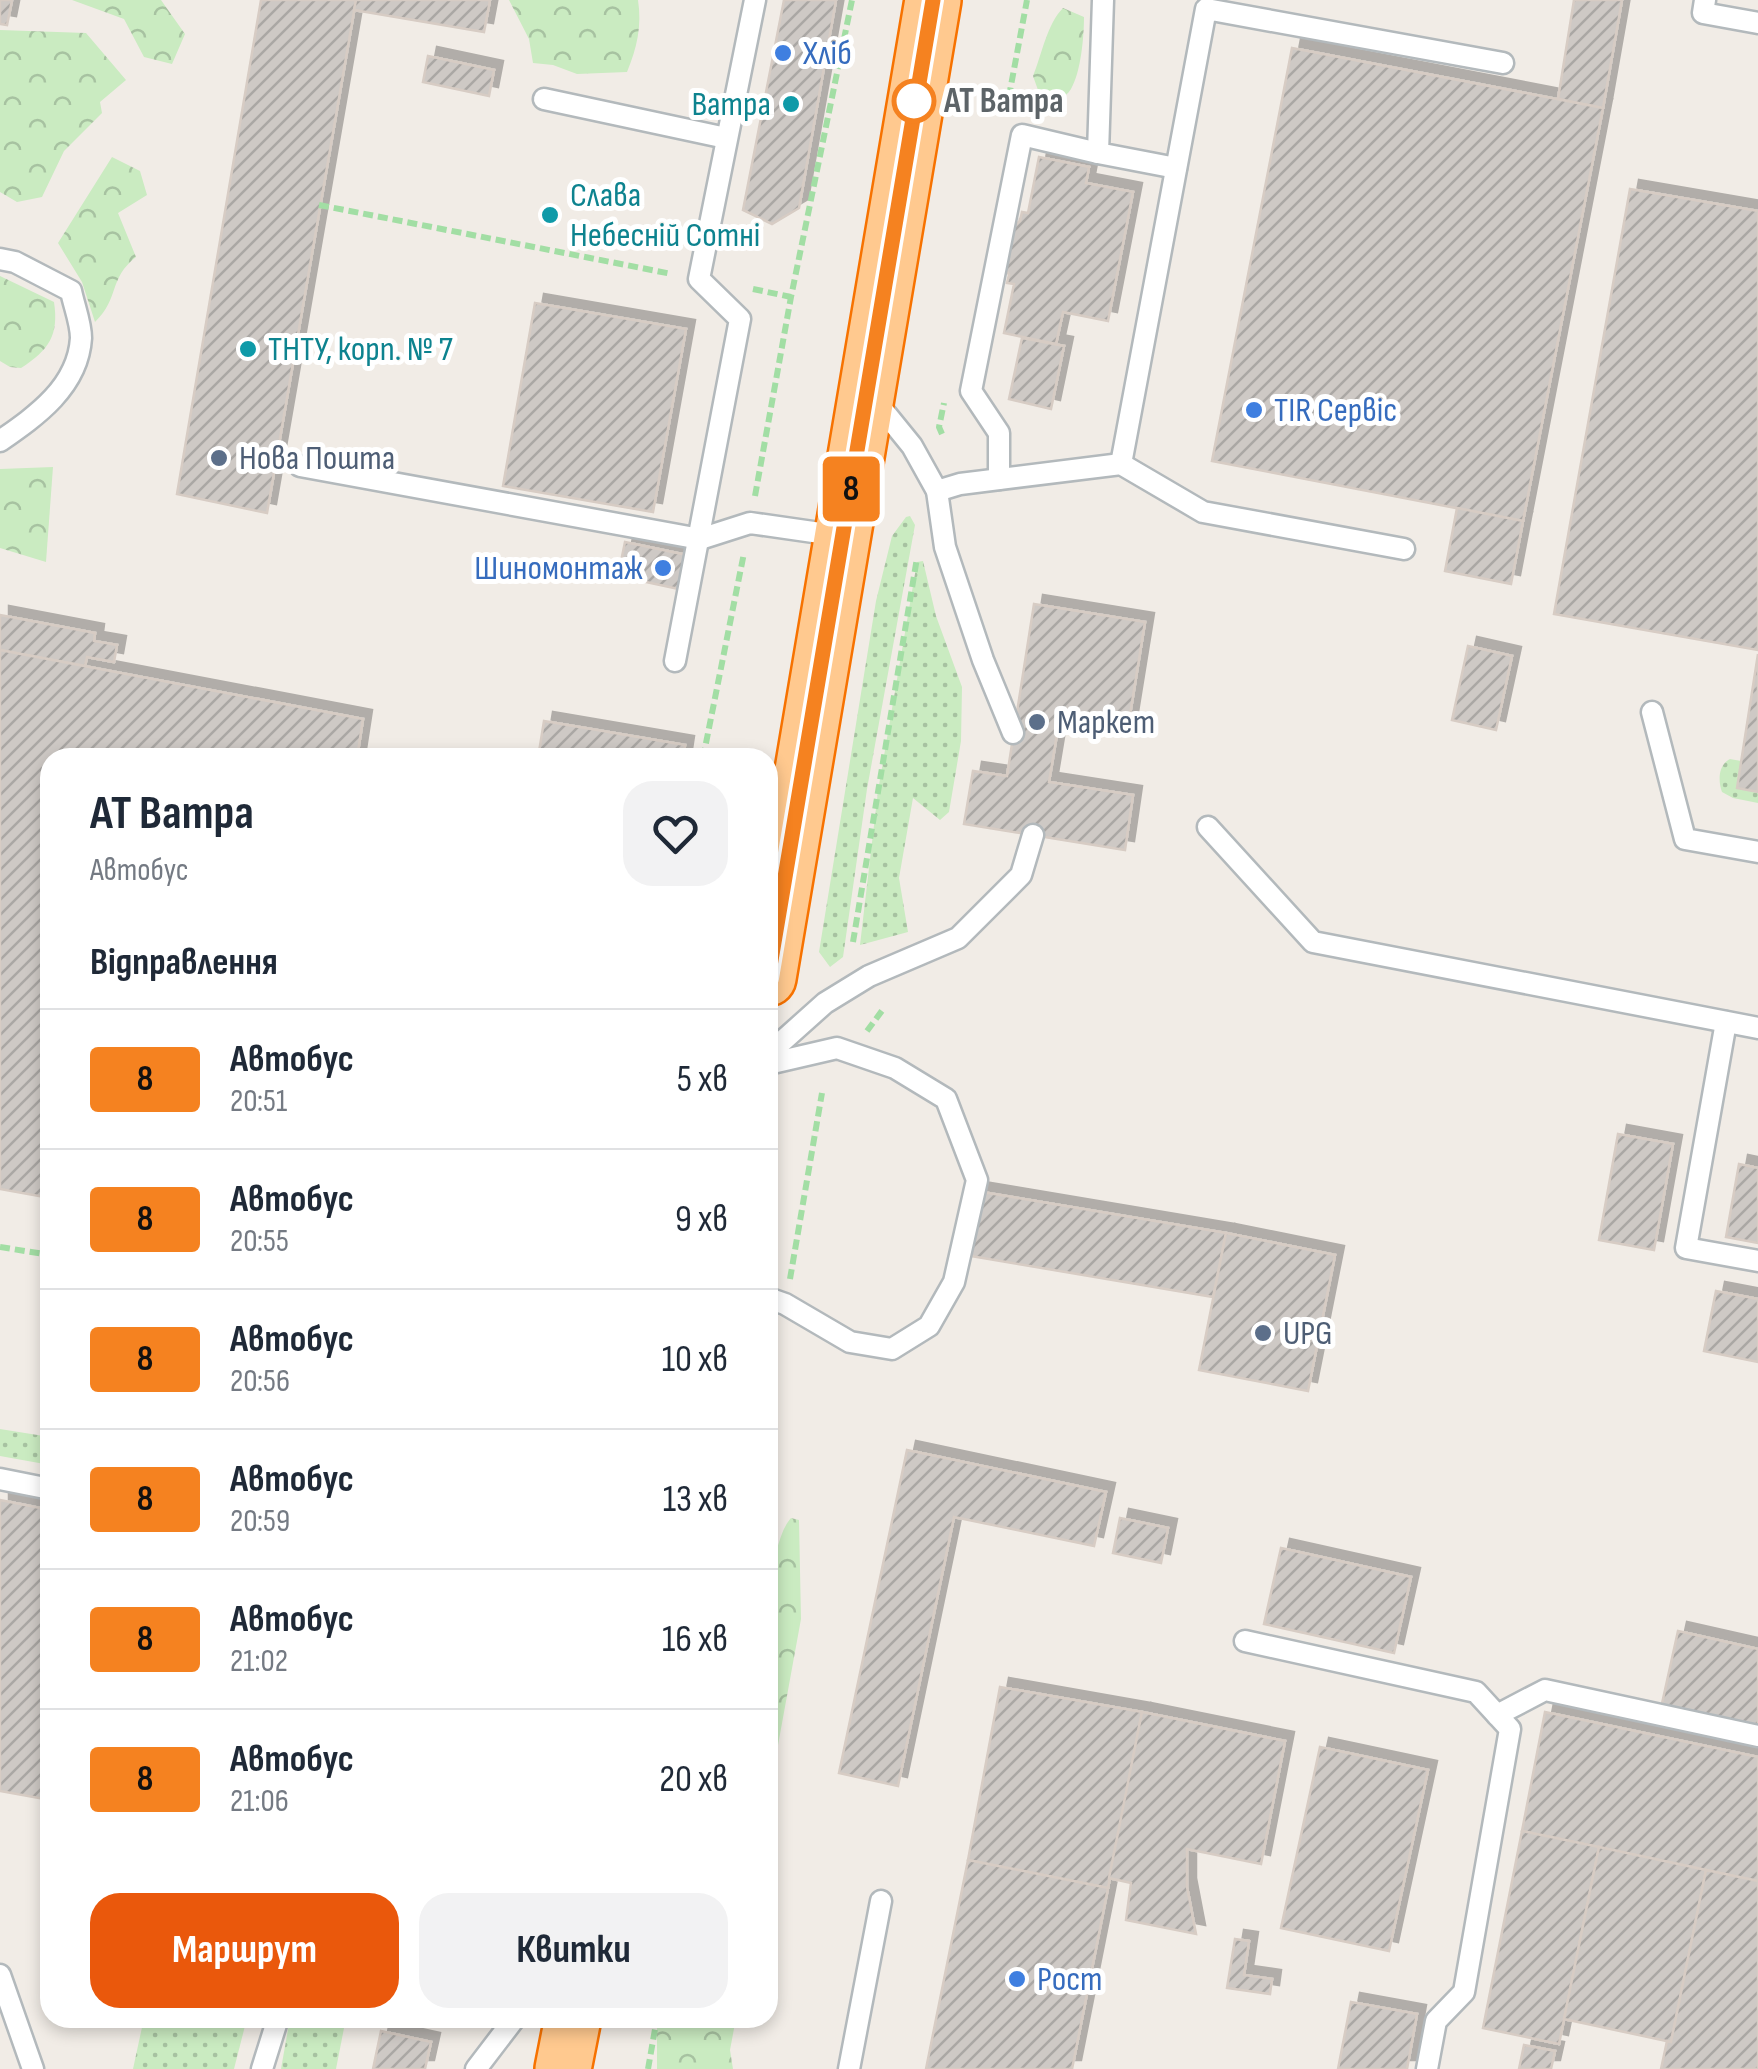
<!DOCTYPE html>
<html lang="uk">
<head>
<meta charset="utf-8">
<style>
	:root { --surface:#fff; --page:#f2f2f3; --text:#1f2937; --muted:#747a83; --line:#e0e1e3; --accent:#ea580c }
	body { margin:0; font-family:"Sofia Sans Condensed",sans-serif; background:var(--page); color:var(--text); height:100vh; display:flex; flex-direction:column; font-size:38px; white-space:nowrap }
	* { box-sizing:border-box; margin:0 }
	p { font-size:32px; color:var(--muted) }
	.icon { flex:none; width:55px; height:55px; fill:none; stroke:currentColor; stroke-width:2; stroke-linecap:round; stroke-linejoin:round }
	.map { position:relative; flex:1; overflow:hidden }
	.panel { position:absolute; left:40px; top:748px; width:738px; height:1280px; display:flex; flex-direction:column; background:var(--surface); border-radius:30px; box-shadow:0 5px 15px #0003 }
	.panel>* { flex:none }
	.badge { padding:0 20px; border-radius:8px; font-size:35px; line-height:65px }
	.map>.badge { position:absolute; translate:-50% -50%; box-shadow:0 0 0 5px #fff }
	h2 { padding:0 50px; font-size:38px; line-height:90px }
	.round { display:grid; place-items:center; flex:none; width:105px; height:105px; border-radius:30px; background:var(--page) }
	.headline { display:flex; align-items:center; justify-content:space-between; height:170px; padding:0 50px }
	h1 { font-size:48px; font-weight:700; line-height:75px }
	.primary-button { display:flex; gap:20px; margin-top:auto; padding:20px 50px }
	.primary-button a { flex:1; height:115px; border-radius:30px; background:var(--accent); color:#fff; font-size:40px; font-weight:700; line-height:115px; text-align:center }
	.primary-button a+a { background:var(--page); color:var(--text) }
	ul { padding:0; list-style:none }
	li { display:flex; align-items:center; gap:30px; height:140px; padding:0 50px; border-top:2px solid var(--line) }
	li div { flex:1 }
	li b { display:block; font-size:38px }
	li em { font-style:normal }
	li .badge { min-width:110px; font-weight:700; text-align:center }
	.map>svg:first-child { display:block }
</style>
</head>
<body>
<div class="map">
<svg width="1758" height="2069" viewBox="0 0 1758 2069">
	<defs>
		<pattern id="grass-dots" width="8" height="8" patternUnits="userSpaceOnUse" patternTransform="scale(2.5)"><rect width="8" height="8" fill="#caebc1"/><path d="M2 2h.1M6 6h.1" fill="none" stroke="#a7c2a1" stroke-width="1.8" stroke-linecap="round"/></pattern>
		<pattern id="forest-crowns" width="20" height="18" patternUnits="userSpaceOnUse" patternTransform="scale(2.5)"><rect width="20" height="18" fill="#caebc1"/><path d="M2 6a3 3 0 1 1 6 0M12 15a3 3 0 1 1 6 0" fill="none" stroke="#a7c2a1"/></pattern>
		<pattern id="building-hatch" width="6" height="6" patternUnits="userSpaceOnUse" patternTransform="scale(2.5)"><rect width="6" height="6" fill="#cec9c5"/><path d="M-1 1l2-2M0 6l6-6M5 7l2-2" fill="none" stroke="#aaa7a4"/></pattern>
		<filter id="shadow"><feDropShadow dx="9" dy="-9" stdDeviation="0" flood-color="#0004"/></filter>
	</defs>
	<rect width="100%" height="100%" fill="#f1ece6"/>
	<!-- grass -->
	<g fill="url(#grass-dots)">
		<path d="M910,516L915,525L867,789L843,957L830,967L819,952L876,601L892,536L906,517Z"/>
		<path d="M923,561L936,616L962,687L961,741L949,812L940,820L913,798L899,878L908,932L860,945L878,791L917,562Z"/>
		<path d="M1730,759L1741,761L1737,788L1758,792V803L1733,798L1722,792C1718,781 1718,765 1730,759Z"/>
		<path d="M0,1429L50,1437V1465L0,1456Z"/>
		<path d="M144,2018H247L234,2069H133Z"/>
		<path d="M290,2018H346L336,2069H281Z"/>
	</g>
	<!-- forest -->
	<g fill="url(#forest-crowns)">
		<path d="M72,0H161L185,34L172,64L144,57L124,19Z"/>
		<path d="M509,0H638C642,26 637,48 627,72L577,74L553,65L533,63L529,39Z"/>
		<path d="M1063,8L1084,17C1084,37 1081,72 1071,89C1065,99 1053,102 1043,104L1033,76C1042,54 1047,24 1063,8Z"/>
		<path d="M0,30L86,33L126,80L100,102L102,113L64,151L42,197L17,202L0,192Z"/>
		<path d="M112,157L140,171L147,195L118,213L136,257C108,279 120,298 95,322L82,282L58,243Z"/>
		<path d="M0,276L54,302C59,335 49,350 21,368L10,367L0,361Z"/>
		<path d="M53,467L46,562L0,548V469Z"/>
		<path d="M791,1518L799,1520L801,1619L768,1800C767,1744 757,1555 791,1518Z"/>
		<path d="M657,2018H736L730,2050L733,2069H657Z"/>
	</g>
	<!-- building -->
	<g fill="url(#building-hatch)" stroke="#d7ccc4" stroke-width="2.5" filter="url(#shadow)">
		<path d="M0,0H12L7,25L0,24Z"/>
		<path d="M261,0H356L267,513L177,494Z"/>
		<path d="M356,0H490L484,32L354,10Z"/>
		<path d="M784,0H836L799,208L772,224L743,210Z"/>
		<path d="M1574,0H1622L1603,108L1558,99Z"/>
		<path d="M1292,48L1603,108L1523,521L1212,461Z"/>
		<path d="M428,56L494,70L489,96L423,82Z"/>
		<path d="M1039,157L1089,167L1086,183L1133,192L1108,321L1063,312L1056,344L1004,333L1014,284L1007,283L1009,275L1004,265L1011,228L1020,221L1022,212L1028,213Z"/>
		<path d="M1630,189L1758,211V650L1554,614Z"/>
		<path d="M535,303L686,329L653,512L503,486Z"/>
		<path d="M1022,338L1064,346L1051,409L1009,399Z"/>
		<path d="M1457,508L1523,521L1511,584L1445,571Z"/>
		<path d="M625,542L696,557L688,591L618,576Z"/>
		<path d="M1034,604L1145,622L1128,727L1060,716L1049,782L1133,795L1125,850L964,824L973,771L1007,776Z"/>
		<path d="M0,615L95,633L94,641L117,645L114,662L87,657L85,666L0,650Z"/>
		<path d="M1468,646L1512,656L1496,730L1452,720Z"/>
		<path d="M0,650L363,719L357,758H50V1198L0,1189Z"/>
		<path d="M1758,654V792L1737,788Z"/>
		<path d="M544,721L685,745L683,758H538Z"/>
		<path d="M1618,1134L1673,1144L1654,1250L1599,1240Z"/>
		<path d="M1739,1164L1758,1168V1243L1726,1237Z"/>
		<path d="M964,1189L1226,1233L1213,1297L953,1253Z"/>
		<path d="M1226,1233L1335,1255L1308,1391L1199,1370Z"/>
		<path d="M1716,1291L1758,1299V1362L1704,1351Z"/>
		<path d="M907,1450L1106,1492L1094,1546L954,1517L898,1786L839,1773Z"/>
		<path d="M0,1500L50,1510V1800L0,1791Z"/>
		<path d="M1120,1518L1168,1528L1161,1563L1113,1553Z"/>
		<path d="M1281,1548L1411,1577L1394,1653L1264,1624Z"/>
		<path d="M1678,1631L1758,1649V1730L1661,1708Z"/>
		<path d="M1000,1687L1142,1712L1108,1888L968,1860Z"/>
		<path d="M1142,1712L1285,1741L1261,1864L1187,1849V1887L1196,1934L1126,1920L1131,1883L1109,1878Z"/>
		<path d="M1545,1712L1758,1757V1881L1522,1831Z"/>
		<path d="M1320,1747L1428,1770L1389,1951L1281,1928Z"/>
		<path d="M1522,1831L1599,1847L1559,2044L1483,2028Z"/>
		<path d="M1599,1847L1706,1870L1671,2042L1564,2019Z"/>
		<path d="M968,1860L1108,1888L1072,2069H926Z"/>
		<path d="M1706,1870L1758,1881V2069H1661L1667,2041L1671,2042Z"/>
		<path d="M1235,1939L1249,1941L1244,1975L1272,1979L1270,1994L1227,1988Z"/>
		<path d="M1351,2002L1417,2014L1407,2069H1338Z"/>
		<path d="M381,2031L431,2042L425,2069H373Z"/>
		<path d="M1524,2045L1555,2051L1551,2069H1519Z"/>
	</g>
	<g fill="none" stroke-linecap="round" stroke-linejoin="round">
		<!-- lane casing -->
		<g stroke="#b3b9bc" stroke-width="25">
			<g id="lane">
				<path d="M1103,0L1098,153L1176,168"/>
				<path d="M1705,0L1703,13L1758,23"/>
				<path d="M544,99L726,138"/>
				<path d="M0,259L15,262L71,291C74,306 81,323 81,338C78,387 36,416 0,441"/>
				<path d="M873,398L912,446L937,491L945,547L983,660L1013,733"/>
				<path d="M1121,464L1206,9L1503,63"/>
				<path d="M300,466L700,539L750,523L841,536"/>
				<path d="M999,479V433L971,391L1022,135L1098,153"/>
				<path d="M937,491L960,484L1121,464L1203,512L1404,549"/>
				<path d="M675,661L740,319L699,279L755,0"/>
				<path d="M1652,712L1685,839L1758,852"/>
				<path d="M1208,827L1313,942L1758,1028"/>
				<path d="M1726,1022L1686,1248L1758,1261"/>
				<path d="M768,1054L825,1003L869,976L958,938L1021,875L1033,835"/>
				<path d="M768,1064L837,1048L895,1068L946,1099L977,1180L954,1282L929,1326L892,1349L850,1342L785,1304L768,1298"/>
				<path d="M0,1479L50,1489"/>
				<path d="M1245,1641L1476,1692L1510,1729L1464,1992L1436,2021L1427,2069"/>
				<path d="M1497,1715L1545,1690L1758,1736"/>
				<path d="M0,1975L33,2069"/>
				<path d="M262,2069L278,2018"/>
				<path d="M476,2069L515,2018"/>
				<path d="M849,2069L881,1901"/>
			</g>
		</g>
		<!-- highway casing -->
		<g stroke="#f77200" stroke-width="60">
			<g id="highway">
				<path d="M768,978L933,0"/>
				<path d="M563,2069L573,2018"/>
			</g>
		</g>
		<!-- path -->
		<g stroke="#a2dea4" stroke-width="6" stroke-dasharray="10 5" stroke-linecap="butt">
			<path d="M1006,112L1027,0"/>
			<path d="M319,205L672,274"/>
			<path d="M753,289L791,297"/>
			<path d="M942,434L939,427L944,403"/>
			<path d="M755,496L791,297L852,0"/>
			<path d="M703,758L744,553"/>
			<path d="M853,942L917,558"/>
			<path d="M867,1031L884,1008"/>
			<path d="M0,1247L50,1255"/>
			<path d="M790,1279L822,1093"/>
			<path d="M768,1401L775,1361"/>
			<path d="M648,2069L657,2018"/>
		</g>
		<!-- lane -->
		<use href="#lane" stroke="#fff" stroke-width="20"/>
		<!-- highway -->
		<use href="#highway" stroke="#ffc98f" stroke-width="55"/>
	</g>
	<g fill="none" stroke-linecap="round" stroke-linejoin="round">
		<!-- line casing -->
		<g stroke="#fff" stroke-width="22">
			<path id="line" d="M768,978L933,0"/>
		</g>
		<!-- line -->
		<use href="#line" stroke="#f58220" stroke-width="15"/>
	</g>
	<!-- markers -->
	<g fill="#3f7fe0" stroke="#fff" stroke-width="4">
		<circle cx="783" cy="53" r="10"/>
		<circle cx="1254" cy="410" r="10"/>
		<circle cx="663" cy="568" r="10"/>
		<circle cx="1017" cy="1979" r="10"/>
	</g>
	<circle fill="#fff" stroke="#f58220" stroke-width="5" cx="914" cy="101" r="20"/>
	<g fill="#0f9aa8" stroke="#fff" stroke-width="4">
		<circle cx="791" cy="104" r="10"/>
		<circle cx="550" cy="215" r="10"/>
		<circle cx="248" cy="349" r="10"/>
	</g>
	<g fill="#5c6f8a" stroke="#fff" stroke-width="4">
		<circle cx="219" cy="458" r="10"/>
		<circle cx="1037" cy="722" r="10"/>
		<circle cx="1263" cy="1333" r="10"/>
	</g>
	<g text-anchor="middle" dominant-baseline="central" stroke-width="10" stroke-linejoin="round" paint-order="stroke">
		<!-- shop labels -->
		<g font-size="35" fill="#366cbe" stroke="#fff" text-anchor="start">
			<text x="803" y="53">Хліб</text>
			<text x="1274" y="410">TIR Сервіс</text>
			<text x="643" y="568" text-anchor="end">Шиномонтаж</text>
			<text x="1037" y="1979">Рост</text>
		</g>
		<!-- stop labels -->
		<g font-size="35" font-weight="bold" fill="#5d6468" stroke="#fff" text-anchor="start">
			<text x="944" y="101">АТ Ватра</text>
		</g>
		<!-- culture labels -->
		<g font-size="35" fill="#0d838f" stroke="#fff" text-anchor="start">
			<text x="771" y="104" text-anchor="end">Ватра</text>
			<text x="570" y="195">Слава<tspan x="570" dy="40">Небесній Сотні</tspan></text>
			<text x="268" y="349">ТНТУ, корп. № 7</text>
		</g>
		<!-- service labels -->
		<g font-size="35" fill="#4e5e75" stroke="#fff" text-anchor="start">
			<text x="239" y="458">Нова Пошта</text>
			<text x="1057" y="722">Маркет</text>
			<text x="1283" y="1333">UPG</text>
		</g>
	</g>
</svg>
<b class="badge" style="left:851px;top:489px;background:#f58220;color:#111">8</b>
<section class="panel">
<div class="headline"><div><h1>АТ Ватра</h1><p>Автобус</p></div><a class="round"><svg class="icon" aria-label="heart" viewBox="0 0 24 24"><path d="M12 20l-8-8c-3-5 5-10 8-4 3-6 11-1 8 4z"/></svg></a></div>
<h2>Відправлення</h2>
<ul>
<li><span class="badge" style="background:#f58220;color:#111">8</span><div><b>Автобус</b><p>20:51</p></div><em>5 хв</em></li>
<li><span class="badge" style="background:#f58220;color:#111">8</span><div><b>Автобус</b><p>20:55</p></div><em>9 хв</em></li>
<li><span class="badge" style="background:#f58220;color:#111">8</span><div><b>Автобус</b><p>20:56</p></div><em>10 хв</em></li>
<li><span class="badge" style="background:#f58220;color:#111">8</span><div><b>Автобус</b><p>20:59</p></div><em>13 хв</em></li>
<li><span class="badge" style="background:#f58220;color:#111">8</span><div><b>Автобус</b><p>21:02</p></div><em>16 хв</em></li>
<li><span class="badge" style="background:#f58220;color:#111">8</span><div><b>Автобус</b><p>21:06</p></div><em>20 хв</em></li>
</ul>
<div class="primary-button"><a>Маршрут</a><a>Квитки</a></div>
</section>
</div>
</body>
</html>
